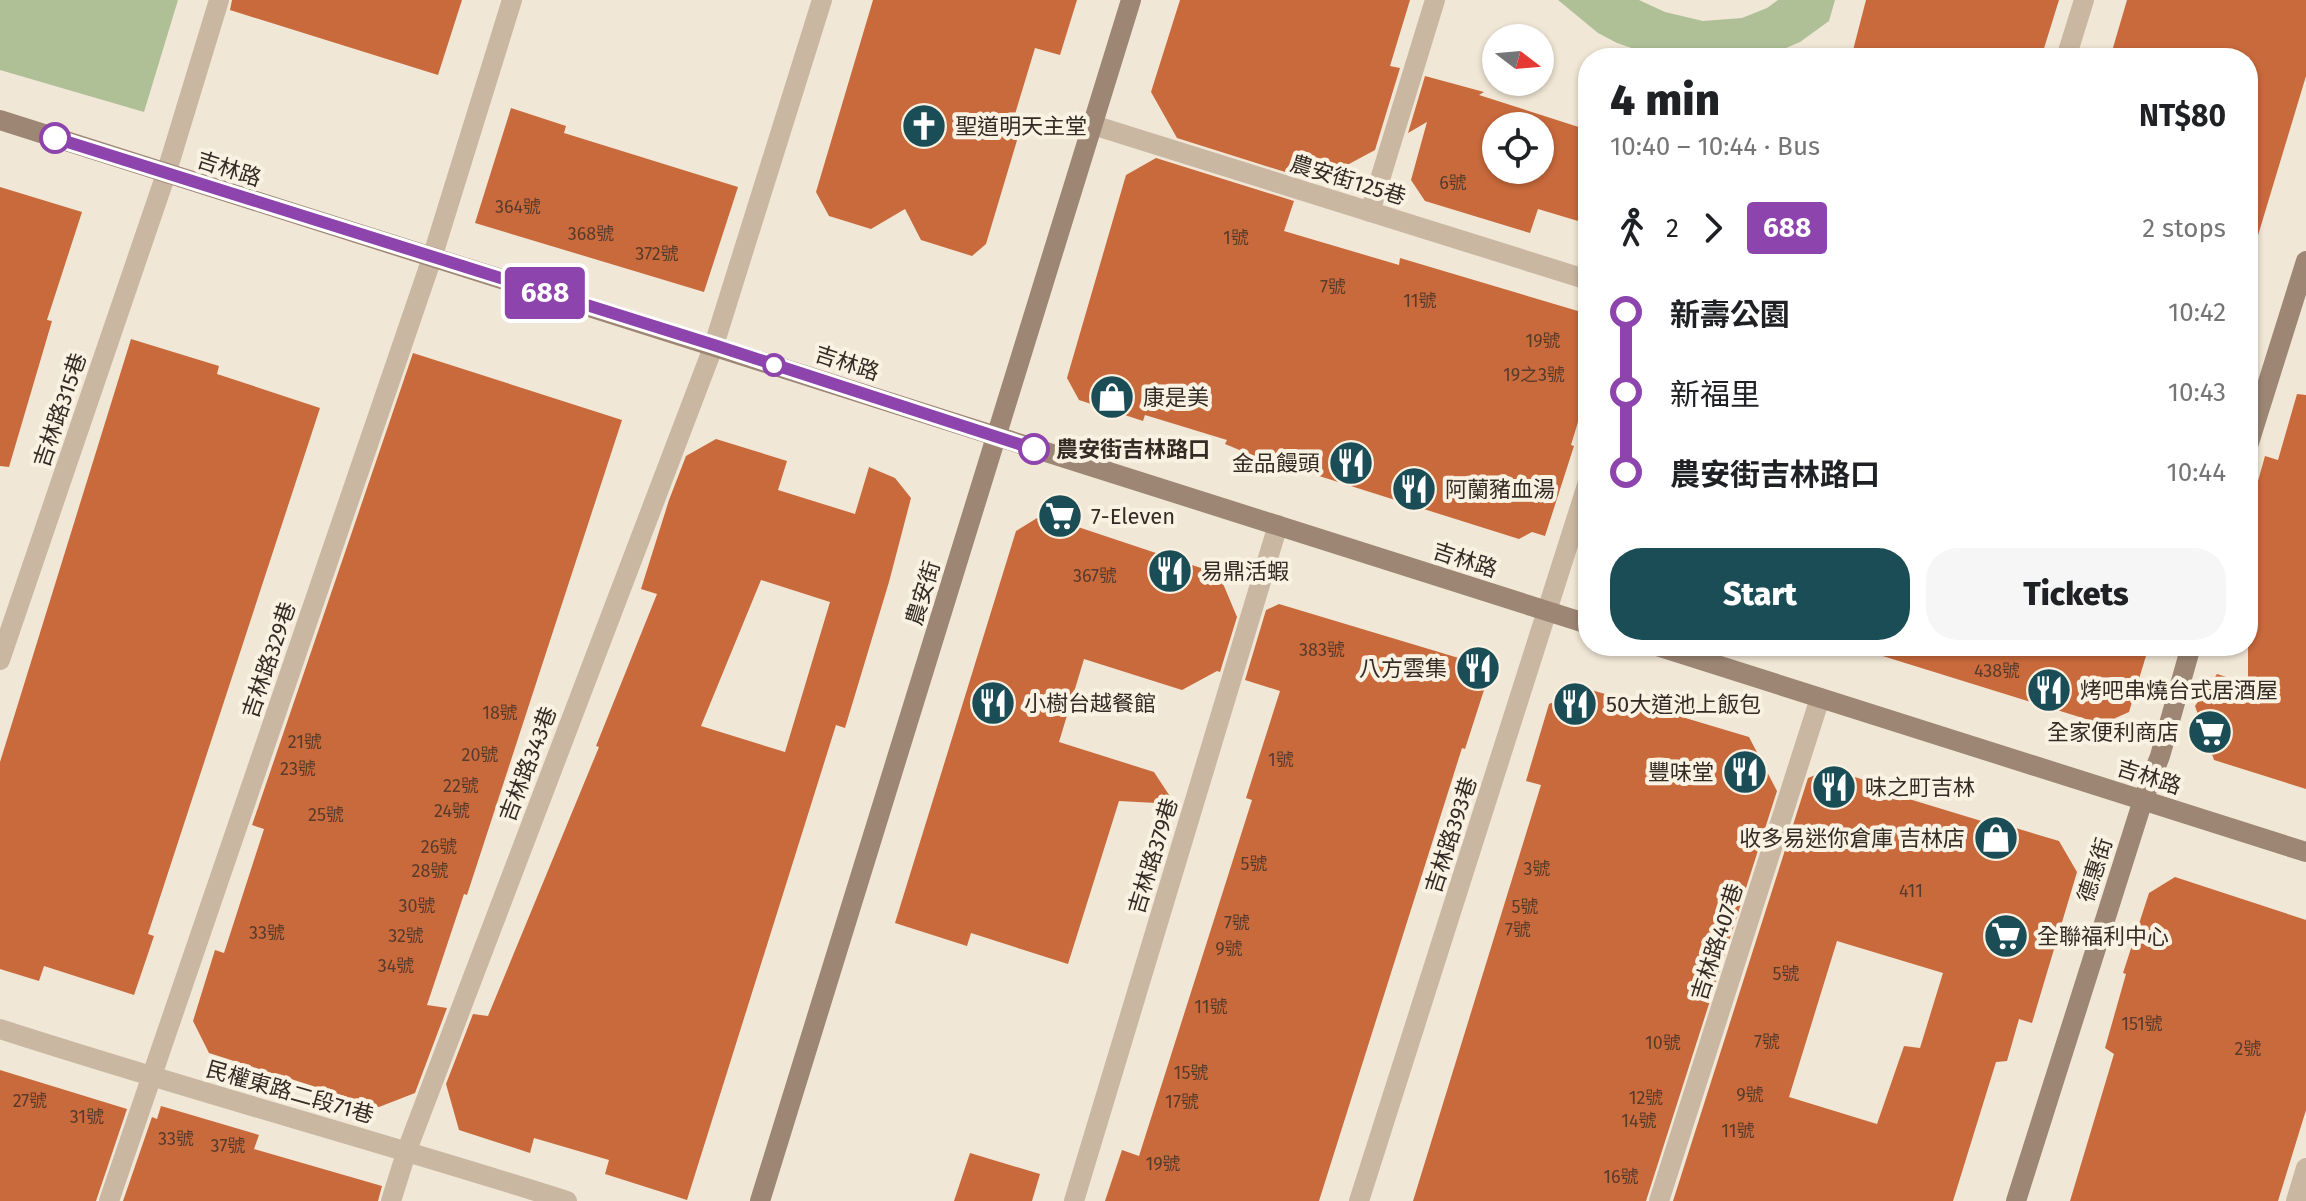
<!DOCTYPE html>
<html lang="en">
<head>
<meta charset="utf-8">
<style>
	:root { --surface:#fff; --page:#f6f6f6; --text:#202124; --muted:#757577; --accent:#1a4d56 }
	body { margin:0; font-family:"Fira Sans","Noto Sans TC",sans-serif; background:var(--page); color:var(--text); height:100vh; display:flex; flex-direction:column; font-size:30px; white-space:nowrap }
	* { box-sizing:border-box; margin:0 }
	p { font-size:26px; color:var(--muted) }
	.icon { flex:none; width:44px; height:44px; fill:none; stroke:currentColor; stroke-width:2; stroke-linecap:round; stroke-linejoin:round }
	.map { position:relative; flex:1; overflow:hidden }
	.sheet { position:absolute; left:1578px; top:48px; width:680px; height:608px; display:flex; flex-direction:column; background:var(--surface); border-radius:32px; box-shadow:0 2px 6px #0004 }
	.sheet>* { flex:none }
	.badge { padding:0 16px; border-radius:6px; font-size:28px; line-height:52px }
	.needle { width:52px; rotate:106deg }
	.buttons { position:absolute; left:1482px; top:24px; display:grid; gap:16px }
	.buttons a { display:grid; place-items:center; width:72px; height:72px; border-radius:50%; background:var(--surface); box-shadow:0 2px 6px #0004; font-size:40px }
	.map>.badge { position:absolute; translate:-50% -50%; box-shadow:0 0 0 4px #fff }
	.legs { display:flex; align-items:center; gap:12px; height:88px; padding:0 32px; font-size:26px }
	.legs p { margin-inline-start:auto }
	.overview { display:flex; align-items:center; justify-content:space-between; height:136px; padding:0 32px }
	h1 { font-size:44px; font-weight:800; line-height:60px }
	.button { display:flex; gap:16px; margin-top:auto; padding:16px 32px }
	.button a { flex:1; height:92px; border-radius:32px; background:var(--accent); color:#fff; font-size:32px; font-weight:800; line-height:92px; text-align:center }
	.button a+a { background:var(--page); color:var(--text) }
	ul { padding:0 32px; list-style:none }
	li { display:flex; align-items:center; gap:28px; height:80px; font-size:30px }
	li i { display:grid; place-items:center; width:12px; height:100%; margin:0 10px; background:currentColor }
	li i::after { content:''; width:20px; height:20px; margin:-10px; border:6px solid; border-radius:50%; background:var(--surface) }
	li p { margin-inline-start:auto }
	li:first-child i { background:linear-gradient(#0000 50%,currentColor 0) }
	li:last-child i { background:linear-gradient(currentColor 50%,#0000 0) }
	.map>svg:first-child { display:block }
</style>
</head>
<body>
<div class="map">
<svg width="2306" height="1201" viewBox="0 0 2306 1201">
	<rect width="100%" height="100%" fill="#f1e7d6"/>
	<!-- green -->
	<g fill="#afc096">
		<path d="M0,0H178L144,112L0,70Z"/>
		<path d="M1558,0H1639L1665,12L1703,21L1742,18L1767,8L1778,0H1835L1829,21L1800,42L1763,58H1661L1617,43L1598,33Z"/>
	</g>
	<!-- building -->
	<g fill="#c96a3c" fill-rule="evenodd">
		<path d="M232,0H462L438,75L230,10Z"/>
		<path d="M873,0H1077L1060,55L1035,48L1009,134L1018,137L986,244L972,256L921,240L905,209L871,229L829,216L816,192Z"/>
		<path d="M1180,0H1410L1390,66L1400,68L1375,150L1336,171L1306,162L1301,177L1177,138L1151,92Z"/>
		<path d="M1866,0H2059L2041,58H1851Z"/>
		<path d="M2127,0H2306V76L2256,242L2248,241V58H2110Z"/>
		<path d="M1425,76L1484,92L1479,95L1588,130V224L1538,209L1530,233L1425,201L1411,180L1427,122L1408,133ZM1496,126H1540V170H1496Z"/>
		<path d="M511,108L566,126L564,133L738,187L704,292L475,223Z"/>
		<path d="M1156,158L1294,201L1284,231L1399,265L1400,258L1588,314V389L1571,445L1574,446L1545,536L1532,532L1519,539L1249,454L1225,444L1227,440L1145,415L1143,421L1079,400L1067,378L1126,175Z"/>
		<path d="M0,187L82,212L47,320L52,321L9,467L0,466Z"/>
		<path d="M131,339L219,366L217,374L320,408L148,934L154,936L134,995L44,966L39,981L0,969V762Z"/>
		<path d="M413,353L622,420L467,895L464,894L427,1005L447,1008L415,1093L379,1107L209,1053L193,1021L215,950L224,953L264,829L252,825Z"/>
		<path d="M2297,394L2306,395V789L2214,760L2195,706L2217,674L2248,684V517L2265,456L2278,460Z"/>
		<path d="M716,439L787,461L778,490L855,514L869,467L895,478L911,498L889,582L845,728L836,725L687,1200L605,1174L609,1160L534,1138L530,1153L459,1130L446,1084L473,1014L488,1016L599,747L596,746L657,594L641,589L669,500L686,456ZM761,580L830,602L785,752L701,726Z"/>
		<path d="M1042,515L1219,574L1237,617L1220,672L1217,671L1182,690L1084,659L1059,742L1154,772L1175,804L1119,801L1068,964L971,933L967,946L895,923L1016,531Z"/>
		<path d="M1279,604L1472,662L1484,690L1465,749L1462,748L1319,1201H1105L1122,1150L1139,1156L1252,800L1246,798L1280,691L1245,680L1266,610Z"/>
		<path d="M1874,646H2149L2129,712L2102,724L1873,653Z"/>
		<path d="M1585,688L1749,737L1777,791L1646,1201H1413L1541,785L1526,781L1549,704Z"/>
		<path d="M1830,769L1864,780L1863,785L1988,823L1989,820L2059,841L2077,872L2032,1023L2019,1019L2007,1061L1996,1062L1953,1201H1673L1808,778ZM1837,941L1943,973L1920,1048L1904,1046L1877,1124L1789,1097Z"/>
		<path d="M2175,877L2306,920V1110L2278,1201H2070L2114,1054L2105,1048L2126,974L2123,973L2149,893Z"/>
		<path d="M0,1070L127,1109L96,1201H0Z"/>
		<path d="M161,1106L259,1135L254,1149L382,1186L378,1201H123L152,1117L157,1119Z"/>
		<path d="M970,1153L1040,1174L1032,1201H954Z"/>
	</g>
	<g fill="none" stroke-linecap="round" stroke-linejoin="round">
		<!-- street -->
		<g stroke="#c9b7a2" stroke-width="20">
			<path d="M2066,58L2084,0"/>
			<path d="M1093,125L1588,280"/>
			<path d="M1370,212L1435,0"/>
			<path d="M0,660L166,174L219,0"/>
			<path d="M0,1029C188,1090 379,1141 567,1201"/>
			<path d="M109,1201L432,258L512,0"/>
			<path d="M391,1201L407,1150L714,345L822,0"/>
			<path d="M1074,1201L1278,525"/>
			<path d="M1359,1201L1588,482"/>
			<path d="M1659,1201L1820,698"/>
			<path d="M2296,1201L2306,1168"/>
		</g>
		<!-- secondary -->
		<g stroke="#9d8674" stroke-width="20">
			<path d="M0,120L1588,624"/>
			<path d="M2248,446L2306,261"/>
			<path d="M1657,646L2306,852"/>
			<path d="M760,1201L1131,0"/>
			<path d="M2016,1201L2143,800L2160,756L2191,646"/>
		</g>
	</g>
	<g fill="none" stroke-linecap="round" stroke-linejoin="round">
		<!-- line-1 casing -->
		<g stroke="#fff" stroke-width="18">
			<path id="line-1" d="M55,138L714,345L1034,449"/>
		</g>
		<!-- line-1 -->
		<use href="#line-1" stroke="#8e44ad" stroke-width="12"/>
	</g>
	<!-- icons -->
	<defs>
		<g id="church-disc" transform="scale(2.3)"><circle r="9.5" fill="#1a4d56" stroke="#f9f1e2"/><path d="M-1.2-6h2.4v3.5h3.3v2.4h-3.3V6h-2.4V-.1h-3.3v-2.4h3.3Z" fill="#fff"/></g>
		<g id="shop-disc" transform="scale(2.3)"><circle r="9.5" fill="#1a4d56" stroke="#f9f1e2"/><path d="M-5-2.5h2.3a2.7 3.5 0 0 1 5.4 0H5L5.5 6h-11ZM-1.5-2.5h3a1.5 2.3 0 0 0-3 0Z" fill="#fff"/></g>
		<g id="restaurant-disc" transform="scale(2.3)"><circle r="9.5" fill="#1a4d56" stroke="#f9f1e2"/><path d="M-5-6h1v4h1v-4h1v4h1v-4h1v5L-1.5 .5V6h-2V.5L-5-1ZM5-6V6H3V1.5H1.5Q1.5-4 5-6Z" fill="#fff"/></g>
		<g id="supermarket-disc" transform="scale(2.3)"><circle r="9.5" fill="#1a4d56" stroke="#f9f1e2"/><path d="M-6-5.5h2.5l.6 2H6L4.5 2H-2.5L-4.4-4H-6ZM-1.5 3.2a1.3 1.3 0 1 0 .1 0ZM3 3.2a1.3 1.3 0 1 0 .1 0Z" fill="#fff"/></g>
	</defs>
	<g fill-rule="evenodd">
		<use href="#church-disc" x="924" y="126"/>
		<use href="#shop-disc" x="1112" y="397"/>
		<use href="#restaurant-disc" x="1351" y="463"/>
		<use href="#restaurant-disc" x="1414" y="489"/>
		<use href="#supermarket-disc" x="1060" y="516"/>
		<use href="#restaurant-disc" x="1170" y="571"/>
		<use href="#restaurant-disc" x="1478" y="668"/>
		<use href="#restaurant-disc" x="2049" y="690"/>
		<use href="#restaurant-disc" x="993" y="703"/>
		<use href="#restaurant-disc" x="1575" y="704"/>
		<use href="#supermarket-disc" x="2210" y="732"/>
		<use href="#restaurant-disc" x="1745" y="772"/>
		<use href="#restaurant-disc" x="1834" y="787"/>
		<use href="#shop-disc" x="1996" y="838"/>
		<use href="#supermarket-disc" x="2006" y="936"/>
	</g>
	<!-- markers -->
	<g fill="#fff" stroke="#8e44ad" stroke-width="4">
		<circle cx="55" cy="138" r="14"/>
		<circle cx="774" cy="365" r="10"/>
		<circle cx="1034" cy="449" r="14"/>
	</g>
	<g text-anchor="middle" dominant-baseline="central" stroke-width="8" stroke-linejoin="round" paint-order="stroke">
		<!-- number labels -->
		<g font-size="18" fill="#593b2b">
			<text x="1453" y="183">6號</text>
			<text x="518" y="207">364號</text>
			<text x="591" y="234">368號</text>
			<text x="1236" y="238">1號</text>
			<text x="657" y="254">372號</text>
			<text x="1333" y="287">7號</text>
			<text x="1420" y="301">11號</text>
			<text x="1543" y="341">19號</text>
			<text x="1534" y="375">19之3號</text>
			<text x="1095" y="576">367號</text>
			<text x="1322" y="650">383號</text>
			<text x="1997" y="671">438號</text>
			<text x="500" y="713">18號</text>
			<text x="305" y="742">21號</text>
			<text x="480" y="755">20號</text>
			<text x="1281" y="760">1號</text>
			<text x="298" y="769">23號</text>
			<text x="461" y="786">22號</text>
			<text x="452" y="811">24號</text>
			<text x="326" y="815">25號</text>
			<text x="439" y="847">26號</text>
			<text x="1254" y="864">5號</text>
			<text x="1537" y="869">3號</text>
			<text x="430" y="871">28號</text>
			<text x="1911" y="891">411</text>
			<text x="417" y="906">30號</text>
			<text x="1525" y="907">5號</text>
			<text x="1237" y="923">7號</text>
			<text x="1518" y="930">7號</text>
			<text x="267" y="933">33號</text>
			<text x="406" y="936">32號</text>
			<text x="1229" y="949">9號</text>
			<text x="396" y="966">34號</text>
			<text x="1786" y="974">5號</text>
			<text x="1211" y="1007">11號</text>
			<text x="2142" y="1024">151號</text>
			<text x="1767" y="1042">7號</text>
			<text x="1663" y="1043">10號</text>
			<text x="2248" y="1049">2號</text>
			<text x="1191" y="1073">15號</text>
			<text x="1750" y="1095">9號</text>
			<text x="1646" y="1098">12號</text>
			<text x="30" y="1101">27號</text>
			<text x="1182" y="1102">17號</text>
			<text x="87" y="1117">31號</text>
			<text x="1639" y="1121">14號</text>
			<text x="1738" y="1131">11號</text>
			<text x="176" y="1139">33號</text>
			<text x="228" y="1146">37號</text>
			<text x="1163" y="1164">19號</text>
			<text x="1621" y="1177">16號</text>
		</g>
		<!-- poi labels -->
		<g font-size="22" fill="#342b25" stroke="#f9f1e2" text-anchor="start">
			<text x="955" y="126">聖道明天主堂</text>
			<text x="1143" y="397">康是美</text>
			<text x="1320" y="463" text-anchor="end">金品饅頭</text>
			<text x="1445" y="489">阿蘭豬血湯</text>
			<text x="1091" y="516">7-Eleven</text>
			<text x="1201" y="571">易鼎活蝦</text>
			<text x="1447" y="668" text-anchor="end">八方雲集</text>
			<text x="2080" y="690">烤吧串燒台式居酒屋</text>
			<text x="1024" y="703">小樹台越餐館</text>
			<text x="1606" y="704">50大道池上飯包</text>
			<text x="2179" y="732" text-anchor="end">全家便利商店</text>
			<text x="1714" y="772" text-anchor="end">豐味堂</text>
			<text x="1865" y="787">味之町吉林</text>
			<text x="1965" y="838" text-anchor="end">收多易迷你倉庫 吉林店</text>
			<text x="2037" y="936">全聯福利中心</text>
		</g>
		<!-- street labels -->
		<g font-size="22" fill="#342b25" stroke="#f9f1e2">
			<text transform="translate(229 169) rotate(18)">吉林路</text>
			<text transform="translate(1348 180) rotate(17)">農安街125巷</text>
			<text transform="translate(847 363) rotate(18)">吉林路</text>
			<text transform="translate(60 410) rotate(-71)">吉林路315巷</text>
			<text transform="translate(1465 560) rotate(18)">吉林路</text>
			<text transform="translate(923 593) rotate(-73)">農安街</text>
			<text transform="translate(269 660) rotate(-71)">吉林路329巷</text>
			<text transform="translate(528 764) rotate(-69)">吉林路343巷</text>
			<text transform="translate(2149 777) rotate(18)">吉林路</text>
			<text transform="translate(1451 835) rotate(-72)">吉林路393巷</text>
			<text transform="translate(1153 856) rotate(-73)">吉林路379巷</text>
			<text transform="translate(2095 870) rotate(-72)">德惠街</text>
			<text transform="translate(1717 942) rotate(-72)">吉林路407巷</text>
			<text transform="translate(290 1092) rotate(16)">民權東路二段71巷</text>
		</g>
		<!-- stop labels -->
		<g font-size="22" font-weight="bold" fill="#342b25" stroke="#f9f1e2" text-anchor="start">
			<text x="1056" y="449">農安街吉林路口</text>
		</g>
	</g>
</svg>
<div class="buttons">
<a><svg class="needle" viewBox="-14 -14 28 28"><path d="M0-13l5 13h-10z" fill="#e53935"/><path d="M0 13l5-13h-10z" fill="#757577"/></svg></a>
<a><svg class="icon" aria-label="locate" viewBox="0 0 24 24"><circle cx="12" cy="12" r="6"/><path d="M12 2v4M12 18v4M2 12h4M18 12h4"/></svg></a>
</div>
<b class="badge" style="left:545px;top:293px;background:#8e44ad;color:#fff">688</b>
<section class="sheet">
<div class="overview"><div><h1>4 min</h1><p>10:40 – 10:44 · Bus</p></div><b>NT$80</b></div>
<div class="legs"><svg class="icon" aria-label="walk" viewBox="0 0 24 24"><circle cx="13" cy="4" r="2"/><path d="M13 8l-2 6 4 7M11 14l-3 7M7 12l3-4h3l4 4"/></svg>2<svg class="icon" aria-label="forward" viewBox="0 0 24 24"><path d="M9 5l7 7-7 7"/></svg><b class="badge" style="background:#8e44ad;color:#fff">688</b><p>2 stops</p></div>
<ul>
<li><i style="color:#8e44ad"></i><b>新壽公園</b><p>10:42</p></li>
<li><i style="color:#8e44ad"></i><span>新福里</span><p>10:43</p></li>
<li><i style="color:#8e44ad"></i><b>農安街吉林路口</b><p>10:44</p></li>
</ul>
<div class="button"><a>Start</a><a>Tickets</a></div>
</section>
</div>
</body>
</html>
